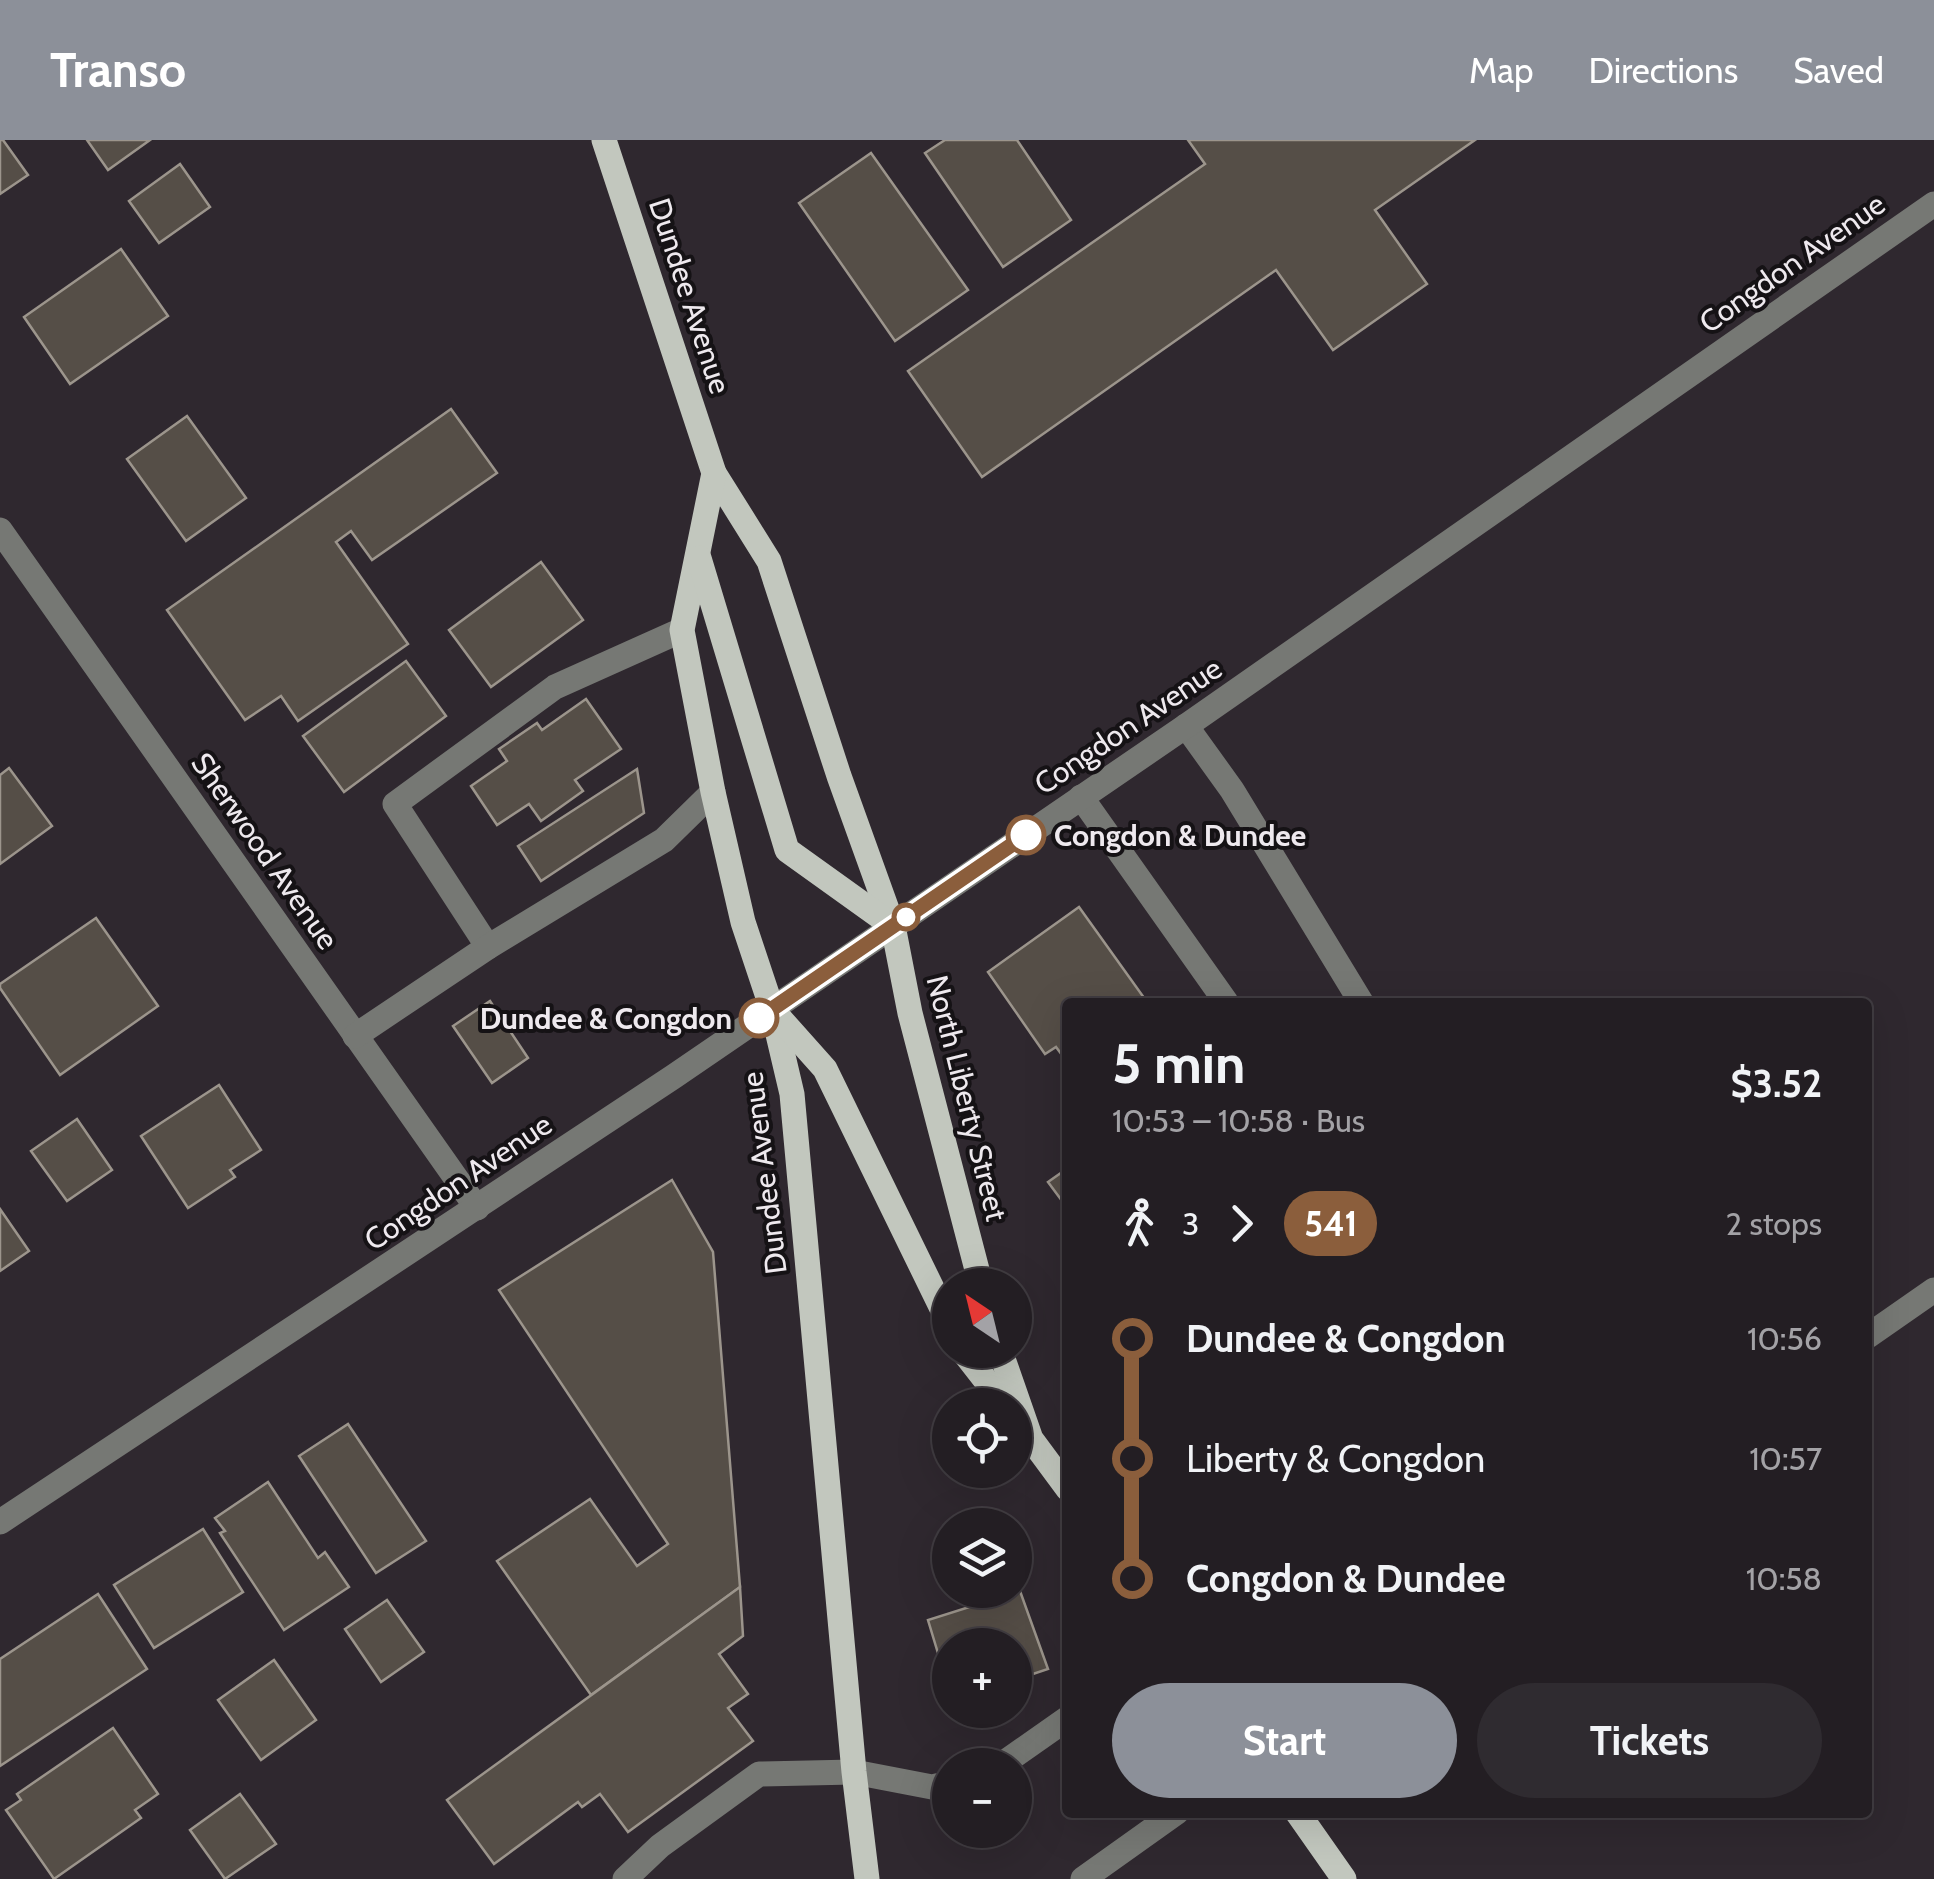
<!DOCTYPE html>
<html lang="en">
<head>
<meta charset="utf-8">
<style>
	:root { --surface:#231e23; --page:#2f2b30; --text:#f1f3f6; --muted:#a3a2a6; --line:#403c41; --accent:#8c9099 }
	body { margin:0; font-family:Cabin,sans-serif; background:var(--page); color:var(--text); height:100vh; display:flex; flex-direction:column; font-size:38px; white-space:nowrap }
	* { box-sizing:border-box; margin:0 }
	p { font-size:32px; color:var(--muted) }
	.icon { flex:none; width:55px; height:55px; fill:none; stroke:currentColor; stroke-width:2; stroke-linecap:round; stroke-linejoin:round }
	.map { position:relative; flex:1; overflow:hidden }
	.details { position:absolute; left:1062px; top:858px; width:810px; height:820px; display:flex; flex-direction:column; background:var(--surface); border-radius:10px; box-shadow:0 10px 40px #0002,0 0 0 2px var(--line) }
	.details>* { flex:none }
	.badge { padding:0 20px; border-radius:32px; font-size:35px; line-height:65px }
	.needle { width:65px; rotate:325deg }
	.controls { position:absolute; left:932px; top:1128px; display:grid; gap:20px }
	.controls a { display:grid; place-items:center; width:100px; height:100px; border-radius:50%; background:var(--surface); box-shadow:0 10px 40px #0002,0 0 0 2px var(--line); font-size:50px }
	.map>.badge { position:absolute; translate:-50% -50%; box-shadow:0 0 0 5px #fff }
	.legs { display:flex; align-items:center; gap:15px; height:110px; padding:0 50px; font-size:32px }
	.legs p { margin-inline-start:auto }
	.overview { display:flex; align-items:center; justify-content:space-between; height:170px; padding:0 50px }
	h1 { font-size:55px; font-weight:700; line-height:75px }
	.action { display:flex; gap:20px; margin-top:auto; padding:20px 50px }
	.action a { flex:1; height:115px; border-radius:60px; background:var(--accent); color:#fff; font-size:40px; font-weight:700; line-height:115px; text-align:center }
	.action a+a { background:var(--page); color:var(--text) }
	ul { padding:0 50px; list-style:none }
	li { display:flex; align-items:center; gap:35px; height:120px; font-size:38px }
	li i { display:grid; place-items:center; width:15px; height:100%; margin:0 12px; background:currentColor }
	li i::after { content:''; width:25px; height:25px; margin:-12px; border:8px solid; border-radius:50%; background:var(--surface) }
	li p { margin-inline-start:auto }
	li:first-child i { background:linear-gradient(#0000 50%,currentColor 0) }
	li:last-child i { background:linear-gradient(currentColor 50%,#0000 0) }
	header { display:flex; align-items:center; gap:60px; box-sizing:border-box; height:140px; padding:0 50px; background:var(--accent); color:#fff }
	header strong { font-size:48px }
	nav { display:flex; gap:55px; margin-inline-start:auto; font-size:35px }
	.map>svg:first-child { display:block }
</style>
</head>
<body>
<header>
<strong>Transo</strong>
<nav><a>Map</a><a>Directions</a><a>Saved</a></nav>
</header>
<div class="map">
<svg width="1934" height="1739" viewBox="0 0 1934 1739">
	<rect width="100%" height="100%" fill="#2f282f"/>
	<!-- building -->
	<g fill="#554e47" stroke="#9c958c" stroke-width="2.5">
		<path d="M0,0H3L28,35L0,54Z"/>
		<path d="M87,0H150L108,30Z"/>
		<path d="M945,0H1017L1071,80L1003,127L925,13Z"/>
		<path d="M1188,0H1475L1375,70L1427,144L1333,210L1276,130L982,337L908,231L1205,24Z"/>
		<path d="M871,13L968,150L895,201L799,63Z"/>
		<path d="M180,24L210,67L159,103L129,61Z"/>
		<path d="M121,109L168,176L70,244L24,177Z"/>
		<path d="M451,269L497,333L372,420L351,391L336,402L408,504L298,581L281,556L245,580L167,470Z"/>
		<path d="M187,276L246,358L186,401L127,319Z"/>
		<path d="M541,422L583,480L491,547L449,490Z"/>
		<path d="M406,521L446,576L344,652L303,596Z"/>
		<path d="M586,559L621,609L575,640L583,651L541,681L529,664L497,685L471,646L507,621L499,609L537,583L542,590Z"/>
		<path d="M9,628L52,686L0,724V635Z"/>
		<path d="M637,629L644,673L541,741L518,706Z"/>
		<path d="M1079,767L1147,862H1068V923L1056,907L1045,914L988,832Z"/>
		<path d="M96,778L158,866L60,935L0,848V844Z"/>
		<path d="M490,861L528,918L492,943L453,886Z"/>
		<path d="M219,945L261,1010L230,1030L235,1037L188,1068L141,996Z"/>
		<path d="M77,979L112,1030L67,1061L31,1011Z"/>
		<path d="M1068,1028V1069L1048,1042Z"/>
		<path d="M672,1040L713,1112L740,1447L591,1555L497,1421L590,1359L637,1426L668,1404L499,1150Z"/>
		<path d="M0,1069L29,1111L0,1131Z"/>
		<path d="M348,1284L426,1401L376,1433L299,1316Z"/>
		<path d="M268,1342L318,1418L325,1412L349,1447L284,1490L220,1393L225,1391L215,1378Z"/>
		<path d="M203,1389L243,1452L154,1508L114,1445Z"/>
		<path d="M740,1447L743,1496L719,1514L748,1554L728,1568L753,1601L628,1692L600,1654L582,1667L578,1662L494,1724L447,1660Z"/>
		<path d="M1020,1451L1048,1529L1015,1540V1505H950V1553L928,1480Z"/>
		<path d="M98,1454L147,1529L0,1626V1519Z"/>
		<path d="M387,1460L424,1512L381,1542L345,1489Z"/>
		<path d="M274,1520L316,1580L261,1620L218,1560Z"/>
		<path d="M113,1588L158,1654L135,1670L141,1678L54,1739L6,1670L21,1660L17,1654Z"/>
		<path d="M240,1654L276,1704L225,1739L190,1690Z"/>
	</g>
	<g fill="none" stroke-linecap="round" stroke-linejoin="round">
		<!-- minor -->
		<g stroke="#767874" stroke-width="25">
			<path d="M0,390L477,1068"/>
			<path d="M1186,586L1232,650L1361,862"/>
			<path d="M1081,657L1226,862"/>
			<path d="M488,807L395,664L555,547L682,490"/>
			<path d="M355,896L488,807L664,700L713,652"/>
			<path d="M1868,1196L1934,1150"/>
			<path d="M0,1382L673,937L1186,586L1934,64"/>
			<path d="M1001,1625L1068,1578"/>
			<path d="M625,1739L660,1706L759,1634L854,1632L932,1647L950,1643"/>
			<path d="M1083,1739L1177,1672"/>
		</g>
		<!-- major -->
		<g stroke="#c2c7be" stroke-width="25">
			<path d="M604,0L714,333L769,421L839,636L893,786L910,873L981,1145"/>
			<path d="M714,333L682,490L713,652L743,782L772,869L792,954L854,1632L867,1739"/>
			<path d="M699,418L787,710L893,786"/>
			<path d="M775,873L825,929L950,1185"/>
			<path d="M962,1210L1005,1265"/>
			<path d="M1000,1210L1031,1299L1068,1349"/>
			<path d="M1297,1672L1344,1739"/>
		</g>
	</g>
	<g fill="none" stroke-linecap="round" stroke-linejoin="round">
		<!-- line-1 casing -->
		<g stroke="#fff" stroke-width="22">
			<path id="line-1" d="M759,878L1026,695"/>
		</g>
		<!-- line-1 -->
		<use href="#line-1" stroke="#8b5e3c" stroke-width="15"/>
	</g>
	<!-- markers -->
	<g fill="#fff" stroke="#8b5e3c" stroke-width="5">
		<circle cx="1026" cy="695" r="18"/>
		<circle cx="906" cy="777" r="12"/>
		<circle cx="759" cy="878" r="18"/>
	</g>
	<g text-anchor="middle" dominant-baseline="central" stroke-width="8" stroke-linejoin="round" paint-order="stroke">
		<!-- street labels -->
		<g font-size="30" fill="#eee9ee" stroke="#151215">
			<text transform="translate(1792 123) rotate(-35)">Congdon Avenue</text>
			<text transform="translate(690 156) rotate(72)">Dundee Avenue</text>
			<text transform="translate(1128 586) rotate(-34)">Congdon Avenue</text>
			<text transform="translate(265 711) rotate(55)">Sherwood Avenue</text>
			<text transform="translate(967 958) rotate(76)">North Liberty Street</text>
			<text transform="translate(764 1033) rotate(-97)">Dundee Avenue</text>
			<text transform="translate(458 1042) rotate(-34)">Congdon Avenue</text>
		</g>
		<!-- stop labels -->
		<g font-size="30" font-weight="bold" fill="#eee9ee" stroke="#151215" text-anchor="start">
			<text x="1054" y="695">Congdon &amp; Dundee</text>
			<text x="732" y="878" text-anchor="end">Dundee &amp; Congdon</text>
		</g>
	</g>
</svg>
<div class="controls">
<a><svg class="needle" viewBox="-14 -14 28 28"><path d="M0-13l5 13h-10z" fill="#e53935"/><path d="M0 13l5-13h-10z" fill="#a3a2a6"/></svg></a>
<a><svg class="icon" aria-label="locate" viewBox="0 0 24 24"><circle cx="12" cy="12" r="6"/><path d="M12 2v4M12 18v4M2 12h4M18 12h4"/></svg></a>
<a><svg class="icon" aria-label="layers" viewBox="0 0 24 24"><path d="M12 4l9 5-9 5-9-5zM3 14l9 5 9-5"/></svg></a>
<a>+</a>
<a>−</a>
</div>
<section class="details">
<div class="overview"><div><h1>5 min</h1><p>10:53 – 10:58 · Bus</p></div><b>$3.52</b></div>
<div class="legs"><svg class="icon" aria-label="walk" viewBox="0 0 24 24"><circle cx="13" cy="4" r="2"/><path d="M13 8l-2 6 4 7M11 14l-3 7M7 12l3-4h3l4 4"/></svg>3<svg class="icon" aria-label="forward" viewBox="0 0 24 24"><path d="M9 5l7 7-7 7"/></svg><b class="badge" style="background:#8b5e3c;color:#fff">541</b><p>2 stops</p></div>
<ul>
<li><i style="color:#8b5e3c"></i><b>Dundee &amp; Congdon</b><p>10:56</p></li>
<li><i style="color:#8b5e3c"></i><span>Liberty &amp; Congdon</span><p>10:57</p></li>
<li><i style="color:#8b5e3c"></i><b>Congdon &amp; Dundee</b><p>10:58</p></li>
</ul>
<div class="action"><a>Start</a><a>Tickets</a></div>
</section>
</div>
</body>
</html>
